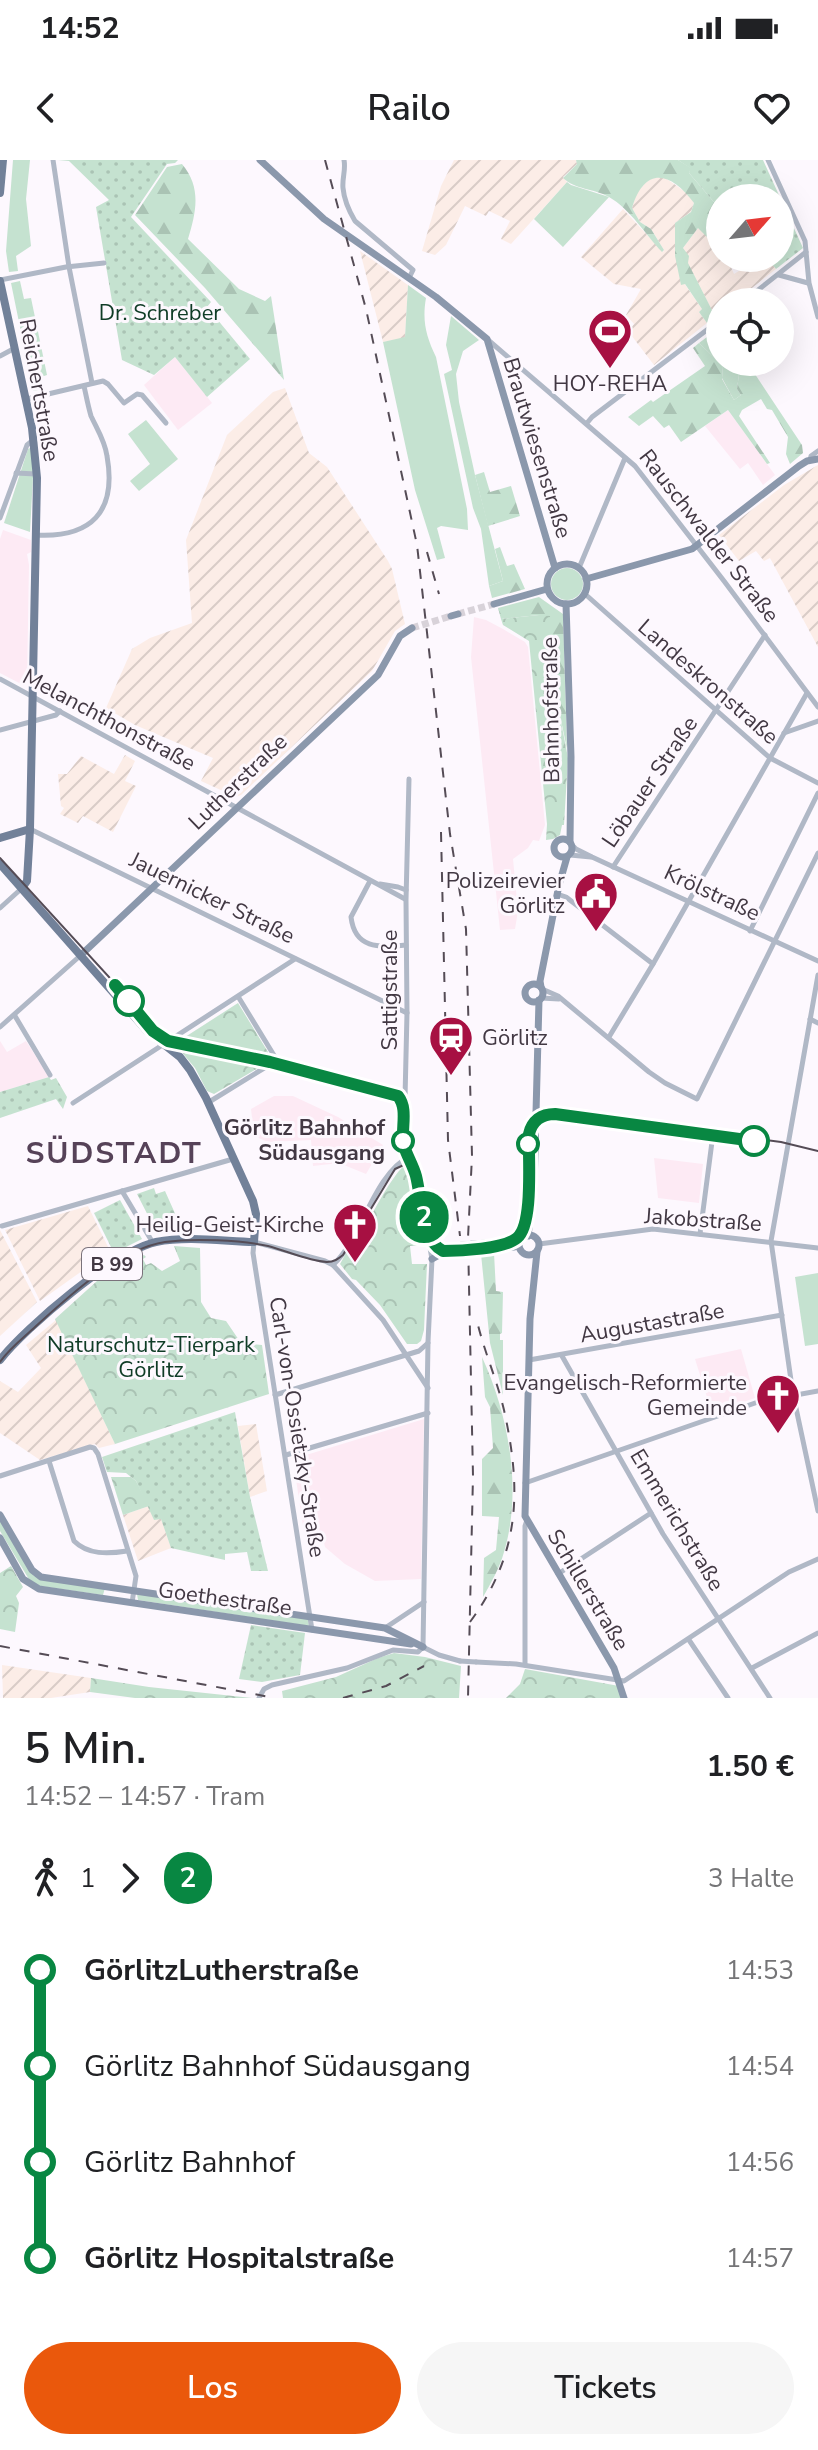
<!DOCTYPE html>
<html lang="de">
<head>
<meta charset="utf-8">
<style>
	:root { --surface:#fff; --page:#f6f6f6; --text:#202124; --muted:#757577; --accent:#ea580c }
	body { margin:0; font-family:"Nunito Sans",sans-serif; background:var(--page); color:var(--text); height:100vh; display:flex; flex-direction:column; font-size:30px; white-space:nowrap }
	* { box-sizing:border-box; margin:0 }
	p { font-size:26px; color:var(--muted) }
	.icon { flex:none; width:44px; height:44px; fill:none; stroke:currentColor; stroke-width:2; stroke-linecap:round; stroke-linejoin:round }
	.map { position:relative; height:1538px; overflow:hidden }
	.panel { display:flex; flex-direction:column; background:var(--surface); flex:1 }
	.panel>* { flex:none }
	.badge { padding:0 16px; border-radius:26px; font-size:28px; line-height:52px }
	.needle { width:52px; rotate:62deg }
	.buttons { position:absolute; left:706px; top:24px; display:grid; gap:16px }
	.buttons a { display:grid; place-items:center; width:88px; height:88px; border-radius:50%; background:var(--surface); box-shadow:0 8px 32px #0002; font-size:40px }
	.map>.badge { position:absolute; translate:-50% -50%; box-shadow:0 0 0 4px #fff }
	.legs { display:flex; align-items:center; gap:12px; height:88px; padding:0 24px; font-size:26px }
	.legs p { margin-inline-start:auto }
	.summary { display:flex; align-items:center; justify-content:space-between; height:136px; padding:0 24px }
	h1 { font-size:44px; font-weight:600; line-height:60px }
	.primary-button { display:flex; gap:16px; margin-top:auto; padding:16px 24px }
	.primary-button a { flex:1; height:92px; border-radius:48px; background:var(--accent); color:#fff; font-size:32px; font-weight:600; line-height:92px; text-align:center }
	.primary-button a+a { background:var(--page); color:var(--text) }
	ul { padding:0 24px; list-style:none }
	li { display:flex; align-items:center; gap:28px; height:96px; font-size:30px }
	li i { display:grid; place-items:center; width:12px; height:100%; margin:0 10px; background:currentColor }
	li i::after { content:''; width:20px; height:20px; margin:-10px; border:6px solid; border-radius:50%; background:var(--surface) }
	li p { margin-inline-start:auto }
	li:first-child i { background:linear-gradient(#0000 50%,currentColor 0) }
	li:last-child i { background:linear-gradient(currentColor 50%,#0000 0) }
	.status { display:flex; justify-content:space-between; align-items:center; height:56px; padding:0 40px; background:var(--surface); direction:ltr }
	.status svg { height:22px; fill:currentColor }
	header { display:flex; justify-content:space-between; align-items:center; height:104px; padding:0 24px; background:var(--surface); font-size:36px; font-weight:600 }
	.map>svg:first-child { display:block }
</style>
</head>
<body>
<div class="status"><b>14:52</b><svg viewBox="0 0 49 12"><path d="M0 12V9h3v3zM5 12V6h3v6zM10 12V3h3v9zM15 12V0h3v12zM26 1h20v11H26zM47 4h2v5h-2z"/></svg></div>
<header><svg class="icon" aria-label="back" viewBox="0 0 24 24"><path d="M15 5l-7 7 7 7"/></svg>Railo<svg class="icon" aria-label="heart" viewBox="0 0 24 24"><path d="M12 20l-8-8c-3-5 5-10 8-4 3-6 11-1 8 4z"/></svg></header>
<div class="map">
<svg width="818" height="1538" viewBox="0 0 818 1538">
	<defs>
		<pattern id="industrial-furrows" width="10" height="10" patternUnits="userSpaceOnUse" patternTransform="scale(2)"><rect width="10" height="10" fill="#fcede7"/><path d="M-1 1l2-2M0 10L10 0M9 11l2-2" fill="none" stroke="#d9ccc7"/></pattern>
		<pattern id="forest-firs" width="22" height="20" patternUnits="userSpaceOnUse" patternTransform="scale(2)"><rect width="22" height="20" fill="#c5e2d0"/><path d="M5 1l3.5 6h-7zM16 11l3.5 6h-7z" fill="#aac3b4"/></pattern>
		<pattern id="park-crowns" width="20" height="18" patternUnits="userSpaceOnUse" patternTransform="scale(2)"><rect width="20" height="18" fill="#c5e2d0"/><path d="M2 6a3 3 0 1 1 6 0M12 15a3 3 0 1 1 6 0" fill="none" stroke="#aac3b4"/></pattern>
		<pattern id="garden-dots" width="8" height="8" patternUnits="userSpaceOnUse" patternTransform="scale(2)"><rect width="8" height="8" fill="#c5e2d0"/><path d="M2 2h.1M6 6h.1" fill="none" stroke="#aac3b4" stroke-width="1.8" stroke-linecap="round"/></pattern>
	</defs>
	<rect width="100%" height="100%" fill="#fdf8fe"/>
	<!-- industrial -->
	<g fill="url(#industrial-furrows)">
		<path d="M454,0H576L577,4L563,17L567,22L511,84L501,79L510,61L489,51L486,56L465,46L446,85L435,95L422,91L441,26Z"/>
		<path d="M655,16L664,17L687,33L694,43L691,52L675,63L684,123L702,149L699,152L707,163L654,205L628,171L634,164L626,155L641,129L614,124L581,97L623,49L663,92L664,90L651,69L640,62L632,48L636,34L645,23Z"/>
		<path d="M698,68L719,80L720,98H727L734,114L760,98H767L776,109L734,142H720V153L715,156L687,102L683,88Z"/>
		<path d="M360,91L408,125L405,178L383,182Z"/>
		<path d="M285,228L309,293L327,307L388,401L392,409L405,464L395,471L372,511L241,635L236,637L201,621L213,598L135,565L106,548L132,489L150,478L192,463L186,380L227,275L273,232Z"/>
		<path d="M818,305V487L770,398L764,401L756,391L739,401L719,375L784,325Z"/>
		<path d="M125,595L135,601L125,621L136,626L113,672L83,656L78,663L60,654L64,648L61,646L58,614H67L81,596L114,614Z"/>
		<path d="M88,1046L110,1091L40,1141L5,1070Z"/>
		<path d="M0,1070L37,1142L0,1176Z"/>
		<path d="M56,1160L115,1284L99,1288L95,1284L40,1300L0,1273V1221L18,1232L41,1208L26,1185Z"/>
		<path d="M256,1264L267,1331L250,1337L238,1266Z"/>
		<path d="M149,1346L154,1360L161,1358L171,1388L138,1401L123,1355Z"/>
		<path d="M2,1505L91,1518L90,1532L51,1538H3Z"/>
	</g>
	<!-- education -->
	<g fill="#fdeaf4">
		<path d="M175,197L212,243L178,270L144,225Z"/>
		<path d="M728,250L775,315L763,325L748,303L740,309L705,266Z"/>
		<path d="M3,370L31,380V392L27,394L29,405L27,522L23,525L0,513V379Z"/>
		<path d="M474,457L486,460L503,469L525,482L528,487L545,665L539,681L533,680L528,688L513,699L518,751L515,769L500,770L471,497Z"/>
		<path d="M0,881L7,892L26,881L49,917L0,932Z"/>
		<path d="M274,936H293L338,957L383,985L366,1014L339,1003L313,1006L311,980L268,982L254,976L251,949Z"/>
		<path d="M654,998L703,1004L699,1043L658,1038Z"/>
		<path d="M741,1189L755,1238L712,1253L695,1199Z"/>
		<path d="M424,1259L421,1419L375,1421L345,1404L325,1387L321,1371L304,1373L293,1299Z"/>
	</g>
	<!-- grass -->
	<g fill="#c5e2d0">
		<path d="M13,0H30L26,39L31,86L16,96L18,111L9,112L6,91Z"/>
		<path d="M567,22L571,25L609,37L563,87L534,59Z"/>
		<path d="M20,121L24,139L31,138L47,215L41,217L43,229L33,231L11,123Z"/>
		<path d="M408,125L426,138C422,161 426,176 436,197L467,349L468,370L441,366L437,368L445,398L437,400L415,330L383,182L405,177Z"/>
		<path d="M451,156L479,180L463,191L456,214L459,242L475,315L503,421L489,426L481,369L473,348L444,214L452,210L446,185Z"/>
		<path d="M711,174L720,186V202H731L739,214L737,229L741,235L734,240L722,218L723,206L699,183Z"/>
		<path d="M146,260L178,299L139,331L130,321L150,304L128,274Z"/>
		<path d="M32,287L33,317L30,372L4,363L28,289Z"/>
		<circle cx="567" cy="424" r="16"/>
		<path d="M818,1113V1184L805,1186L795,1117Z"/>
		<path d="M0,1357L34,1416L105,1428L103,1435L40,1426L30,1421L0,1371Z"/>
		<path d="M137,1434L308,1458L309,1466L138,1440Z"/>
	</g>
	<!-- forest -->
	<g fill="url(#forest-firs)">
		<path d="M576,0H678L691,8L689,13L720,49V82L713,83L698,68L683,88L689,96L688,103L715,156L707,163L699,152L702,149L685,124L681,125L675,96V63L691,52L694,43C671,12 645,5 632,48L640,62L651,69L664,90L662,92C646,75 630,49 609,37C593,28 576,30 563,18L577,4Z"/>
		<path d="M182,4C202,28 196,52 188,79L239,129L265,141L271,136L284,220L205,128L135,55L167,7Z"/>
		<path d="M699,183L723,206L722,219L734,240L741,235L737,229L739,214L731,202H747L802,285L803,293L790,304L786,294L788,277L772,250L767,249L761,239L742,250L739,256L770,303L767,304L728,250L681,282L669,265L664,268L653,256L639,266L628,257L651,240L653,242L705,206L693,188Z"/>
		<path d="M484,312L490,332L511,326L520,356L488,366L475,315Z"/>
		<path d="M500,387L507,406L514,404L525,429L492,438L489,426L503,421L495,389Z"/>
		<path d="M539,437L563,454L567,589L539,455L501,459L498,448Z"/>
		<path d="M494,1093L496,1131L503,1132L502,1173L500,1174V1180H503V1235L490,1183L481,1094Z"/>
		<path d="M482,1197C508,1254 523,1329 504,1392C500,1407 491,1423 483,1437L484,1398L496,1390L499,1357L482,1356V1299L493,1288L490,1247L485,1237Z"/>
	</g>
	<!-- park -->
	<g fill="url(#park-crowns)">
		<path d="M539,455L550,456L558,546L568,598L564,665H562L560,675L553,679L546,680L547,664L529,481L503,465L501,459Z"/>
		<path d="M238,843L268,892L265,904L214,934L207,931L195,908L179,889L182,879Z"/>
		<path d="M404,1006L411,1012L424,1085L410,1086L412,1104H427L424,1170L421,1181L417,1184H407L380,1145L356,1120L352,1119L340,1104L350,1086L354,1087C365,1068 390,1017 404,1006Z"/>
		<path d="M174,1086L200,1088L201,1142L211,1158L226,1161L241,1183L262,1185L269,1234L115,1284L55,1159L97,1121L139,1097L144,1095L146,1097L143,1099L146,1105L151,1103L162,1111L180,1101Z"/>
		<path d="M111,1317H131L136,1321L149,1346L123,1355Z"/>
		<path d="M11,1406L23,1427L16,1436L19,1443L15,1472L0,1469V1413Z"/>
		<path d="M394,1493L425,1497L461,1506L459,1538H283L282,1531L336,1517L378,1498Z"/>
		<path d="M525,1509L619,1526L621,1538H506L520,1524Z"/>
		<path d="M91,1518L149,1527L252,1538H135L90,1532Z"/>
	</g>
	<!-- garden -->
	<g fill="url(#garden-dots)">
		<path d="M58,0H178L175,3L167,4L131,57L211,142L207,147L250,199L207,237L175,197L154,215L122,200L96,47L109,40L69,1Z"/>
		<path d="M678,0H763L803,88L776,109L767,98H780V38H720V49L689,13L690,8Z"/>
		<path d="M49,917L51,920L56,918L67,937L63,949L56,939L0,958V932Z"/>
		<path d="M154,1028L156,1034L165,1031L182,1069L157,1073L137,1034Z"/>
		<path d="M120,1040L142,1079L114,1093L94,1053Z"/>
		<path d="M235,1252L250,1337L268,1411H251L247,1392L225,1394V1400L171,1388L161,1359L154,1360L136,1321L126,1313L107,1312L102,1297Z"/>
		<path d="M251,1465L305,1473L300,1515L262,1522L239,1519Z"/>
	</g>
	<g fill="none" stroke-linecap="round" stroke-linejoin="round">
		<!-- secondary-tunnel -->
		<g stroke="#d8d2d9" stroke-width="7" stroke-dasharray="7 3.5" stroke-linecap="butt">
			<path d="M458,454L494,444"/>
			<path d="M412,468L451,456"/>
			<path d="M450,1086L472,1084"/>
			<path d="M451,1093L473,1090"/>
		</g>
		<!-- street -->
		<g stroke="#b0b8c6" stroke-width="5">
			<path d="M53,0L69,107L92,223"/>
			<path d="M344,0C346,10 342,18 343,28C344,39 349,51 355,61L413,110L409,118"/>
			<path d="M768,0L805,81L809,123L818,157"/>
			<path d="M779,115L808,123"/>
			<path d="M0,120L66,107L104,103"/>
			<path d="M743,142L806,92"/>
			<path d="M487,179L635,306L724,421L818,547"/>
			<path d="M0,196L15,188"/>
			<path d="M27,239L103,221L108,224L124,243L137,234L142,235L166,263"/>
			<path d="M587,263L592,257L720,160"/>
			<path d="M810,300L811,296L818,291"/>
			<path d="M16,313L36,314"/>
			<path d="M0,358L27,285L32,281"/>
			<path d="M36,375C91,378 117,352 107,296C105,281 97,269 91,256C88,246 86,235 84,226"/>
			<path d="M579,408L625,298"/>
			<path d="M585,434L770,598L818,623"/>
			<path d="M0,519L405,739"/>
			<path d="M0,570L56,555L60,551"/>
			<path d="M784,573L818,561"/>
			<path d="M409,619L406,740L407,853L404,981L417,1014L432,1099L428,1182L423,1487"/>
			<path d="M30,669L407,853"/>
			<path d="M572,685L576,689L592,697L818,801"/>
			<path d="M570,695L591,697"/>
			<path d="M613,707L765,475"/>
			<path d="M370,721L351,757C355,790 380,787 406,785"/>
			<path d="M380,724L398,727L406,730"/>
			<path d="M557,734L566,737L653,804"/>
			<path d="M0,748L21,729"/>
			<path d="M750,771L818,633"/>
			<path d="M818,815L771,1081L793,1234L818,1351"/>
			<path d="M542,829L558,836L649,912L665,923L697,939L818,693"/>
			<path d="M239,838L275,897L274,902"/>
			<path d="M541,838L559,839"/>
			<path d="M15,856L50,915"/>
			<path d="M810,859L818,863"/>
			<path d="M0,867L81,795"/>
			<path d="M609,877L653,804L807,533"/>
			<path d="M209,942L274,902L404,935"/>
			<path d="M73,943L295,799"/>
			<path d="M122,1031L153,1083"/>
			<path d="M2,1066L233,999"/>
			<path d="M700,1074L713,974"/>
			<path d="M539,1084L653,1069L818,1088"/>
			<path d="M333,1105C362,1078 373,1015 410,996"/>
			<path d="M562,1196L663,1374L770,1538"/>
			<path d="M529,1200L782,1155"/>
			<path d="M275,1235L419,1191L428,1183"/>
			<path d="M286,1295L428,1253"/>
			<path d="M49,1301L74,1381C88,1395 108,1394 127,1391"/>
			<path d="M0,1316L90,1287L94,1288L98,1294L136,1416L132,1443"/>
			<path d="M525,1323L758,1242L818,1231"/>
			<path d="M558,1414L651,1353"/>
			<path d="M385,1468L424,1442"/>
			<path d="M312,1470L253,1093L254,1082L325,1101L333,1105L383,1160L428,1228"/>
			<path d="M689,1480L728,1538"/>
			<path d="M423,1487L439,1495L460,1501"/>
			<path d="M476,1502L516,1504L624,1521L789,1412L818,1399"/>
			<path d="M525,1505V1366L527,1360"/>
			<path d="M752,1508L818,1473"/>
			<path d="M259,1538L264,1529L272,1525L347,1508L393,1490L418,1492L423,1487"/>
		</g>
		<!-- secondary -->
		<g stroke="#8b98ac" stroke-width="7">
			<path d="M260,0L324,59L436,137L487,179L555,408"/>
			<circle cx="567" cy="424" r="20"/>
			<path d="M586,419L692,389L799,306L807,301L818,299"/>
			<path d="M494,444L547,429"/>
			<path d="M566,444L571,597L570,682"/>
			<path d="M451,456L458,454"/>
			<circle cx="563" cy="688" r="9"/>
			<path d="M81,795L378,515L400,476L412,468"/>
			<circle cx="534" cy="833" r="9"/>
			<path d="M541,827L540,821L559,725L567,697"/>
			<circle cx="529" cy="1085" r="10"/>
			<path d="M528,1076L534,1028L539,840"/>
			<path d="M472,1084L521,1081"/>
			<path d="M431,1085L450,1086"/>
			<path d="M473,1090L514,1087"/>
			<path d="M537,1092L530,1159L525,1356L614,1508L624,1538"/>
			<path d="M432,1099L441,1094L451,1093"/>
			<path d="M0,1355L32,1410L41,1417L385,1468L423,1487"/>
			<path d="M0,1378L23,1419L39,1429L411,1484"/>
		</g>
		<!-- primary -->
		<g stroke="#728199" stroke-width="8">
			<path d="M0,33L3,0"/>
			<path d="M0,121L32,268L37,318L30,669L27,721L22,728"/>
			<path d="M0,678L30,669"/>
			<path d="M0,704L147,871L180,897L190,910L206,938L253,1041L256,1054L254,1082C222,1081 187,1076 156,1082C115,1091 26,1167 0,1200"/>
		</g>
		<!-- tram -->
		<g stroke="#554c56" stroke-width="2">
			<path d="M0,698L163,876L178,882L274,901L400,934L406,945V981L418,1013L430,1073L434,1081L440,1087L450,1088"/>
			<path d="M472,1086C495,1083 518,1084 525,1057L528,970C532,958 540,952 552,951L781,982L818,991"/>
			<path d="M0,1202C9,1189 22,1179 34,1168C68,1137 119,1089 165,1082C193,1078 241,1080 268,1086C287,1091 308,1101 327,1102C334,1102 338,1099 343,1095L395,1009L406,1004L410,1006L415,1013"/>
		</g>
		<!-- rail -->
		<g stroke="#554c56" stroke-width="2" stroke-dasharray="10 10" stroke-linecap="butt">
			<path d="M325,0L366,149L417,385L450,674L466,769L472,996L468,1078L473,1316L468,1538"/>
			<path d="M427,392L439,434"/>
			<path d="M441,672L448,980L460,1076"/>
			<path d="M470,1462C520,1394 522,1331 504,1250C497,1220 484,1191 477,1161"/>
			<path d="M0,1486L275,1538"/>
			<path d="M343,1538L386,1526L424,1506"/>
		</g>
		<!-- street-bridge -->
		<path stroke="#b0b8c6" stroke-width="5" d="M460,1501L476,1502"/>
	</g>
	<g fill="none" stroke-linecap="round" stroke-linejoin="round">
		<!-- line-1 casing -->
		<g stroke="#fff" stroke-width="18">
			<path id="line-1" d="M129,841L115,825L153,871L168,881L270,902L398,936C409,950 400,970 404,986C407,996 413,1005 416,1016C422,1039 420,1079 443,1091C460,1091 504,1089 517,1078C534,1064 528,997 529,974C532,961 541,954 555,954L754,981"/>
		</g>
		<!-- line-1 -->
		<use href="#line-1" stroke="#088742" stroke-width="12"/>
	</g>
	<!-- icons -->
	<defs>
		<g id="stadium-pin" transform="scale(2.3)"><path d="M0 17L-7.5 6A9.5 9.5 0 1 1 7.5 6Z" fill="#a71042" stroke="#fdf8fe"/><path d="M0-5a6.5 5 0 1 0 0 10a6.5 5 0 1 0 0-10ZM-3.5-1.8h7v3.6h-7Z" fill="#fff"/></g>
		<g id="civic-pin" transform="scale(2.3)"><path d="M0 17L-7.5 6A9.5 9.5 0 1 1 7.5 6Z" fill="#a71042" stroke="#fdf8fe"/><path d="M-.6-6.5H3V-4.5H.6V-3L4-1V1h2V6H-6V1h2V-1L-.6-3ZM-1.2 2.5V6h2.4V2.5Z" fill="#fff"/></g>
		<g id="station-pin" transform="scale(2.3)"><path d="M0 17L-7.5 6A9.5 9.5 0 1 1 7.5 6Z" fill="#a71042" stroke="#fdf8fe"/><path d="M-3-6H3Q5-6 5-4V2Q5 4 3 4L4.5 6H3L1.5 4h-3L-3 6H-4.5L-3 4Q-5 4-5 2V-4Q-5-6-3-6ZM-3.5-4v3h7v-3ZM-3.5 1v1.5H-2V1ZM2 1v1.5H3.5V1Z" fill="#fff"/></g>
		<g id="church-pin" transform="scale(2.3)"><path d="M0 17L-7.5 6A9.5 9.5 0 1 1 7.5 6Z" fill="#a71042" stroke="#fdf8fe"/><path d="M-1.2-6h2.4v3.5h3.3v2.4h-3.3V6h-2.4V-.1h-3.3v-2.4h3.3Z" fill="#fff"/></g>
	</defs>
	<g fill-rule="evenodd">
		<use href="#stadium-pin" x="610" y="171"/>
		<use href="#civic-pin" x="596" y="734"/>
		<use href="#station-pin" x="451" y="878"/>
		<use href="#church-pin" x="355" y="1065"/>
		<use href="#church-pin" x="778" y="1236"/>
	</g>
	<!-- markers -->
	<g fill="#fff" stroke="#088742" stroke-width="4">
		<circle cx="129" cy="841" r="14"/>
		<circle cx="403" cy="981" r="10"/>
		<circle cx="754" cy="981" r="14"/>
		<circle cx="528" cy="984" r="10"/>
	</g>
	<g text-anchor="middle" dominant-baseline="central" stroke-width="6" stroke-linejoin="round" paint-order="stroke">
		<!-- shield labels -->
		<rect fill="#fdf8fe" stroke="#7a727b" stroke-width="2" x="82" y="1088" width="60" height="32" rx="6"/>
		<g font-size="20" font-weight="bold" fill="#423843">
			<text x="112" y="1104">B 99</text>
		</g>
		<!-- park labels -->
		<g font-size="22" fill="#0f3c26" stroke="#fdf8fe">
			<text x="160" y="153">Dr. Schreber</text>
			<text x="151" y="1185">Naturschutz-Tierpark<tspan x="151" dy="25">Görlitz</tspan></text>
		</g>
		<!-- poi labels -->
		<g font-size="22" fill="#423843" stroke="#fdf8fe" text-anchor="end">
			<text x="610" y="224" text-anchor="middle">HOY-REHA</text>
			<text x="565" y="721">Polizeirevier<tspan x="565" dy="25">Görlitz</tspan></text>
			<text x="482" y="878" text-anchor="start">Görlitz</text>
			<text x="324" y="1065">Heilig-Geist-Kirche</text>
			<text x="747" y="1223">Evangelisch-Reformierte<tspan x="747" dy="25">Gemeinde</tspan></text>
		</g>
		<!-- street labels -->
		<g font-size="22" fill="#423843" stroke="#fdf8fe">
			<text transform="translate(39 230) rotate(80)">Reichertstraße</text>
			<text transform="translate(537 288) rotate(73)">Brautwiesenstraße</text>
			<text transform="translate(709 376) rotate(52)">Rauschwalder Straße</text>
			<text transform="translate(708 522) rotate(41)">Landeskronstraße</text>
			<text transform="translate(551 550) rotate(-91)">Bahnhofstraße</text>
			<text transform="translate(109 560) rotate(28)">Melanchthonstraße</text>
			<text transform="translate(238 622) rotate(-44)">Lutherstraße</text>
			<text transform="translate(650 622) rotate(-56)">Löbauer Straße</text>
			<text transform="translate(712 733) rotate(25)">Krölstraße</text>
			<text transform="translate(212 738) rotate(26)">Jauernicker Straße</text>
			<text transform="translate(390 830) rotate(-90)">Sattigstraße</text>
			<text transform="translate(703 1060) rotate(4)">Jakobstraße</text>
			<text transform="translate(652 1163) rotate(-10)">Augustastraße</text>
			<text transform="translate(297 1267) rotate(81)">Carl-von-Ossietzky-Straße</text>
			<text transform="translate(677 1360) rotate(59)">Emmerichstraße</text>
			<text transform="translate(588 1430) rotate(59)">Schillerstraße</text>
			<text transform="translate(225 1439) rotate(8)">Goethestraße</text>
		</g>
		<!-- stop labels -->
		<g font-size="22" font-weight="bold" fill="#423843" stroke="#fdf8fe" text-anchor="end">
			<text x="385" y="968">Görlitz Bahnhof<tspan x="385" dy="25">Südausgang</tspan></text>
		</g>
		<!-- district labels -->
		<g font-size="30" font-weight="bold" letter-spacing="2" fill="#564258" stroke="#fdf8fe">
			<text x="114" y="993">SÜDSTADT</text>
		</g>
	</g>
</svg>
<div class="buttons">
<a><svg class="needle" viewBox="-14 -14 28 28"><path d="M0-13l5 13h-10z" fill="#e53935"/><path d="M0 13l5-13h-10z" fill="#757577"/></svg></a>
<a><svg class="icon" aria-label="locate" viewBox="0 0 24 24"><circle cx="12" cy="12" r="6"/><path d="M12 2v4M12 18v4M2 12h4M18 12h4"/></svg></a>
</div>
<b class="badge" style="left:424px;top:1057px;background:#088742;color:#fff">2</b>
</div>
<section class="panel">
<div class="summary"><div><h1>5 Min.</h1><p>14:52 – 14:57 · Tram</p></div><b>1.50 €</b></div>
<div class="legs"><svg class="icon" aria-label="walk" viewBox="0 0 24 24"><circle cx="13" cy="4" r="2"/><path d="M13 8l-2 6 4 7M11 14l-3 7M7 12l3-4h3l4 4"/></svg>1<svg class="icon" aria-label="forward" viewBox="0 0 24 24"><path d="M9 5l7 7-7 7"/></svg><b class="badge" style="background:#088742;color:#fff">2</b><p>3 Halte</p></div>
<ul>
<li><i style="color:#088742"></i><b>GörlitzLutherstraße</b><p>14:53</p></li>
<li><i style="color:#088742"></i><span>Görlitz Bahnhof Südausgang</span><p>14:54</p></li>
<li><i style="color:#088742"></i><span>Görlitz Bahnhof</span><p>14:56</p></li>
<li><i style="color:#088742"></i><b>Görlitz Hospitalstraße</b><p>14:57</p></li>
</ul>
<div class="primary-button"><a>Los</a><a>Tickets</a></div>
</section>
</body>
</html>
